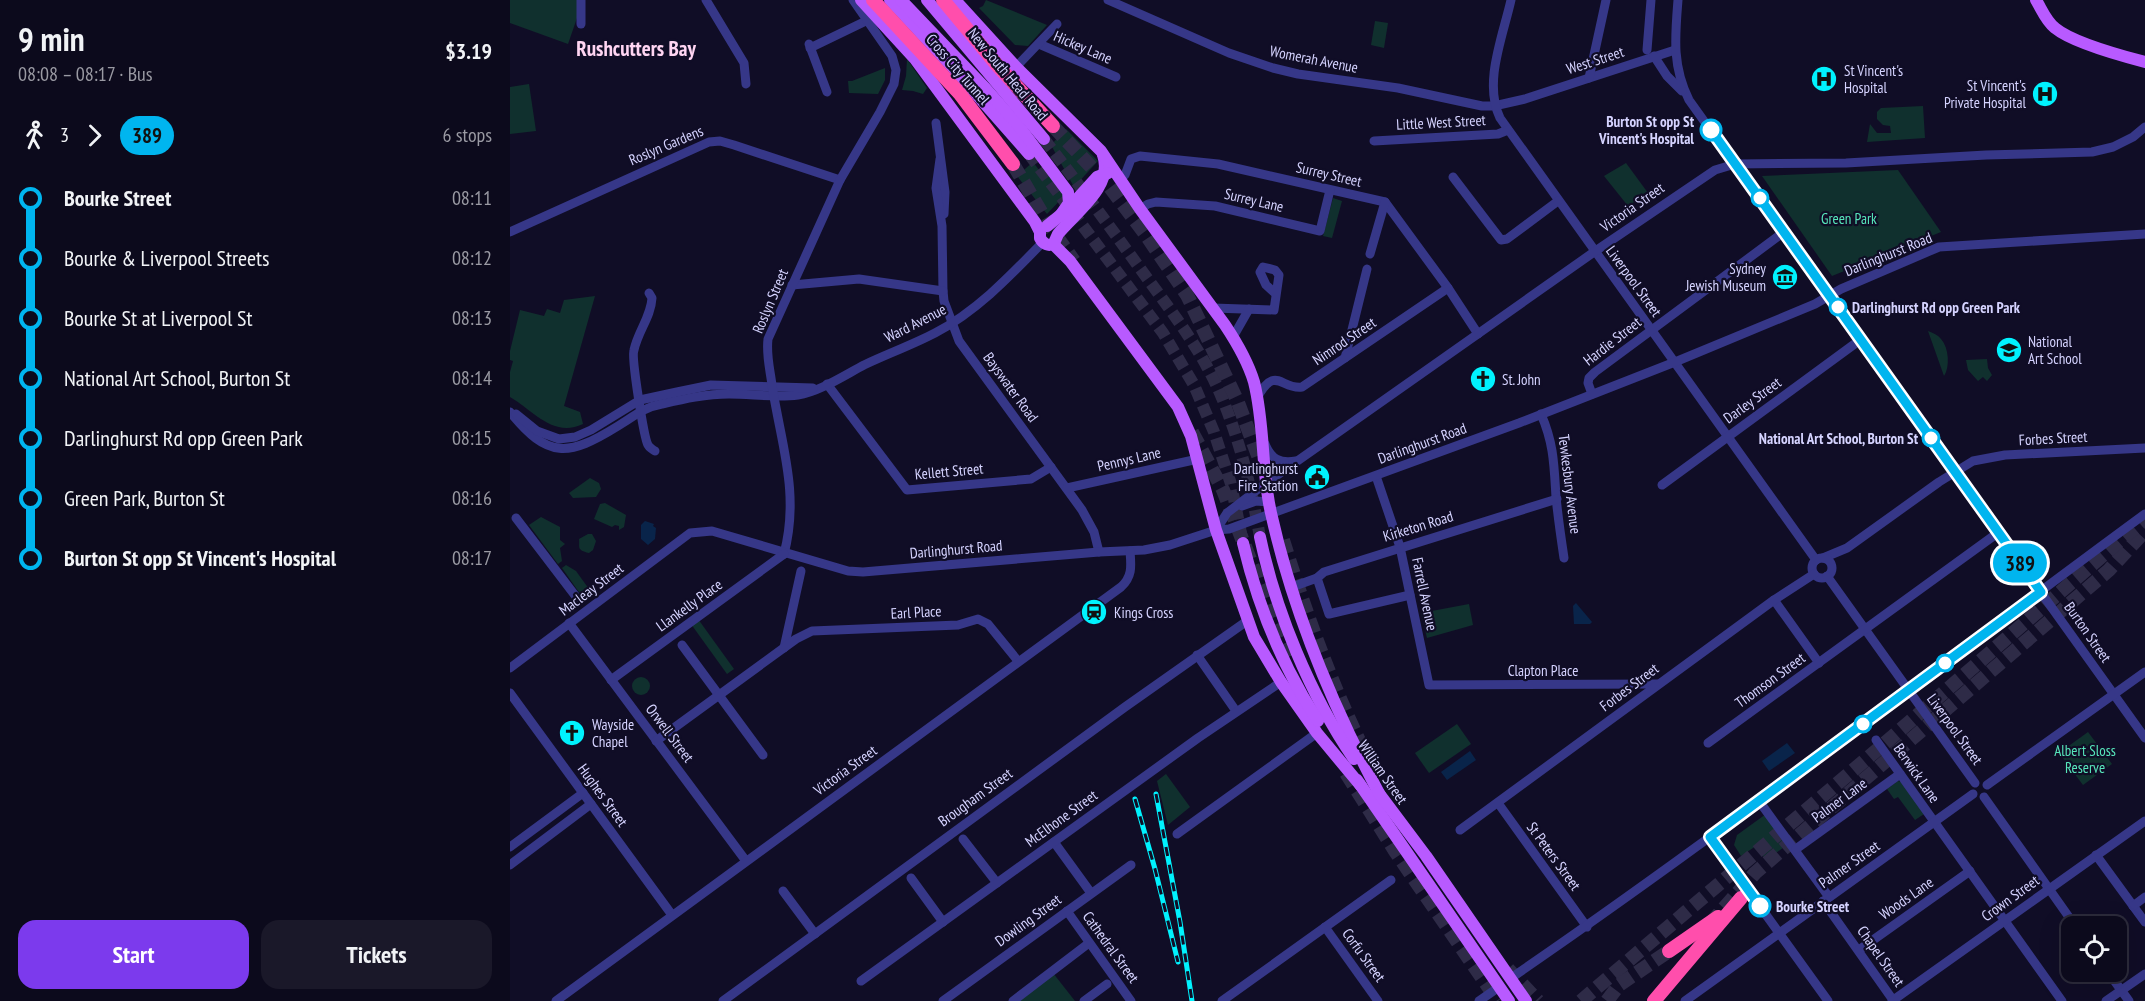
<!DOCTYPE html>
<html lang="en">
<head>
<meta charset="utf-8">
<style>
	:root { --surface:#0c0a1c; --page:#1a1829; --text:#f1f3f6; --muted:#9a9aa3; --line:#2c2b3b; --accent:#7c3aed }
	body { margin:0; font-family:"PT Sans Narrow",sans-serif; background:var(--page); color:var(--text); height:100vh; display:flex; flex-direction:column; font-size:22px; white-space:nowrap }
	* { box-sizing:border-box; margin:0 }
	p { font-size:20px; color:var(--muted) }
	.icon { flex:none; width:33px; height:33px; fill:none; stroke:currentColor; stroke-width:2; stroke-linecap:round; stroke-linejoin:round }
	.map { position:relative; flex:1; overflow:hidden }
	.sheet { display:flex; flex-direction:column; background:var(--surface); width:510px }
	.sheet>* { flex:none }
	.badge { padding:0 12px; border-radius:20px; font-size:21px; line-height:39px }
	.controls { position:absolute; left:1551px; top:916px; display:grid; gap:12px }
	.controls a { display:grid; place-items:center; width:66px; height:66px; border-radius:12px; background:var(--surface); box-shadow:0 6px 24px #0002,0 0 0 2px var(--line); font-size:30px }
	.map>.badge { position:absolute; translate:-50% -50%; box-shadow:0 0 0 3px #fff }
	.legs { display:flex; align-items:center; gap:9px; height:66px; padding:0 18px; font-size:20px }
	.legs p { margin-inline-start:auto }
	.head { display:flex; align-items:center; justify-content:space-between; height:102px; padding:0 18px }
	h1 { font-size:33px; font-weight:700; line-height:45px }
	.button { display:flex; gap:12px; margin-top:auto; padding:12px 18px }
	.button a { flex:1; height:69px; border-radius:18px; background:var(--accent); color:#fff; font-size:24px; font-weight:700; line-height:69px; text-align:center }
	.button a+a { background:var(--page); color:var(--text) }
	ul { padding:0 18px; list-style:none }
	li { display:flex; align-items:center; gap:21px; height:60px; font-size:22px }
	li i { display:grid; place-items:center; width:9px; height:100%; margin:0 8px; background:currentColor }
	li i::after { content:''; width:15px; height:15px; margin:-8px; border:4px solid; border-radius:50%; background:var(--surface) }
	li p { margin-inline-start:auto }
	li:first-child i { background:linear-gradient(#0000 50%,currentColor 0) }
	li:last-child i { background:linear-gradient(currentColor 50%,#0000 0) }
	main { display:flex; flex:1; min-height:0 }
	.map>svg:first-child { display:block }
</style>
</head>
<body>
<main>
<section class="sheet">
<div class="head"><div><h1>9 min</h1><p>08:08 – 08:17 · Bus</p></div><b>$3.19</b></div>
<div class="legs"><svg class="icon" aria-label="walk" viewBox="0 0 24 24"><circle cx="13" cy="4" r="2"/><path d="M13 8l-2 6 4 7M11 14l-3 7M7 12l3-4h3l4 4"/></svg>3<svg class="icon" aria-label="forward" viewBox="0 0 24 24"><path d="M9 5l7 7-7 7"/></svg><b class="badge" style="background:#00b5ef;color:#111">389</b><p>6 stops</p></div>
<ul>
<li><i style="color:#00b5ef"></i><b>Bourke Street</b><p>08:11</p></li>
<li><i style="color:#00b5ef"></i><span>Bourke &amp; Liverpool Streets</span><p>08:12</p></li>
<li><i style="color:#00b5ef"></i><span>Bourke St at Liverpool St</span><p>08:13</p></li>
<li><i style="color:#00b5ef"></i><span>National Art School, Burton St</span><p>08:14</p></li>
<li><i style="color:#00b5ef"></i><span>Darlinghurst Rd opp Green Park</span><p>08:15</p></li>
<li><i style="color:#00b5ef"></i><span>Green Park, Burton St</span><p>08:16</p></li>
<li><i style="color:#00b5ef"></i><b>Burton St opp St Vincent's Hospital</b><p>08:17</p></li>
</ul>
<div class="button"><a>Start</a><a>Tickets</a></div>
</section>
<div class="map">
<svg width="1635" height="1001" viewBox="0 0 1635 1001">
	<rect width="100%" height="100%" fill="#100d26"/>
	<!-- green -->
	<g fill="#10302e">
		<path d="M0,0H69L67,18L58,44L0,23Z"/>
		<path d="M476,0L537,25L518,46L505,45L469,8L473,6Z"/>
		<path d="M865,21L878,23L874,48L861,45Z"/>
		<path d="M397,59L417,88L413,94L403,91L392,90L396,76Z"/>
		<path d="M375,68V80L368,94L339,93L338,81H342Z"/>
		<path d="M19,84L26,131L0,134V87Z"/>
		<path d="M1413,106L1415,138L1357,142L1360,124L1367,133H1381L1380,126L1373,125L1367,119V112L1371,108Z"/>
		<path d="M556,129L588,161L564,187L541,145Z"/>
		<path d="M523,162L535,178L540,175L555,195L537,214L507,176Z"/>
		<path d="M1116,163L1138,193L1118,206L1094,176Z"/>
		<path d="M1388,170L1431,232L1322,276L1252,176Z"/>
		<path d="M823,198L832,201L822,238L813,236Z"/>
		<path d="M85,296L54,406L70,412L73,424C43,438 24,411 0,397V372L3,361L0,360V351L10,310L34,316L37,309L50,313L54,300Z"/>
		<path d="M1418,331C1423,333 1428,335 1431,339C1439,348 1440,367 1434,376Z"/>
		<path d="M1477,359L1478,368L1482,375L1477,381L1473,377L1468,381L1458,370L1456,360Z"/>
		<path d="M80,478L89,483L91,489L86,497L63,498L59,493Z"/>
		<path d="M95,503L116,515L114,527L109,530V526L105,525L102,527L84,519L90,504Z"/>
		<path d="M31,517L50,527V540L55,544L50,548L52,561L48,564L19,525Z"/>
		<path d="M78,534H82L86,541L83,550L79,553C66,550 70,547 69,539Z"/>
		<path d="M56,565L66,571L79,589L71,595L52,568Z"/>
		<path d="M959,604L963,625L917,638L911,613Z"/>
		<path d="M188,619L224,669L217,674L181,624Z"/>
		<circle cx="131" cy="686" r="9"/>
		<path d="M947,724L961,744L919,773L905,753Z"/>
		<path d="M1578,732L1602,764L1573,785L1549,753Z"/>
		<path d="M656,774L680,807L658,825L647,781Z"/>
		<path d="M1388,781L1391,782L1414,814L1405,820L1388,797L1384,799L1377,789Z"/>
		<path d="M1256,814L1277,845L1256,860L1246,846L1231,856L1224,845L1227,835Z"/>
		<path d="M543,973L565,1001H506Z"/>
	</g>
	<!-- water -->
	<g fill="#09244a">
		<path d="M135,521L144,524L143,526L146,528L145,539L138,545L131,539V525Z"/>
		<path d="M1066,603L1082,622L1080,624H1064L1063,606Z"/>
		<path d="M1277,743L1285,753L1259,771L1252,761Z"/>
		<path d="M960,751L966,760L937,780L931,772Z"/>
	</g>
	<g fill="none" stroke-linecap="round" stroke-linejoin="round">
		<!-- major-tunnel -->
		<g stroke="#2e2b47" stroke-width="12" stroke-dasharray="12 6" stroke-linecap="butt">
			<path d="M534,139C566,181 598,224 629,267C658,307 690,347 710,393C730,440 741,487 750,537"/>
			<path d="M519,154L653,333L684,385L704,432L721,484L733,543"/>
		</g>
		<!-- highway-tunnel -->
		<g stroke="#2e2b47" stroke-width="14" stroke-dasharray="14 7" stroke-linecap="butt">
			<path d="M543,126L599,186L636,235L677,295L727,400L752,466"/>
			<path d="M503,164L540,227L564,261"/>
			<path d="M682,432L713,490L778,657"/>
			<path d="M773,540C796,614 822,687 857,757"/>
			<path d="M836,773L885,851L988,1001"/>
			<path d="M1200,924L1245,873L1599,570L1635,531"/>
			<path d="M998,969L1028,1001"/>
			<path d="M1071,1001L1367,750L1635,519"/>
			<path d="M1097,1001L1109,985L1159,951"/>
		</g>
		<!-- minor -->
		<g stroke="#363788" stroke-width="9">
			<path d="M196,0L234,63L236,84"/>
			<path d="M598,0L719,53L763,68L788,74L888,88L972,106H984L1015,99L1165,50"/>
			<path d="M1001,0C993,36 973,83 990,118L1306,560"/>
			<path d="M1168,0C1165,37 1162,66 1179,100L1635,738"/>
			<path d="M71,24V0"/>
			<path d="M299,44L317,92"/>
			<path d="M529,44L606,77"/>
			<path d="M300,48L358,20"/>
			<path d="M1137,50L1141,0"/>
			<path d="M1144,56L1157,76L1172,91"/>
			<path d="M506,67L547,24"/>
			<path d="M1079,78L1096,0"/>
			<path d="M426,123L435,192L434,214"/>
			<path d="M864,141L988,134L998,130"/>
			<path d="M430,159L426,188L432,226L433,291L434,301L449,341L572,510L584,532L589,552"/>
			<path d="M943,177L991,240L997,239L1048,201"/>
			<path d="M611,178L615,175L621,159L630,156L708,164L875,202L938,288L968,334"/>
			<path d="M630,209L638,204L646,202L705,206L810,231L820,190"/>
			<path d="M0,232L199,142L210,141L224,145L330,180"/>
			<path d="M860,254L875,202"/>
			<path d="M282,285L349,279L433,291"/>
			<path d="M139,293L142,298C141,317 128,331 124,350C121,357 134,438 138,445C138,446 144,451 145,451"/>
			<path d="M703,308L764,310L769,275L765,270L753,267L750,272L756,285L766,294"/>
			<path d="M723,337L739,309"/>
			<path d="M835,358L857,269"/>
			<path d="M317,384L397,490L521,479L541,467"/>
			<path d="M1082,394L1078,383L1079,378L1085,372L1274,232"/>
			<path d="M747,398C766,364 771,390 792,387L938,288"/>
			<path d="M0,412C38,459 58,457 108,426C123,417 134,407 152,404C174,399 196,394 219,394C242,394 265,398 288,395C309,392 335,375 354,365C377,354 402,345 425,333C467,311 500,276 533,242"/>
			<path d="M6,414L27,431L49,439L65,437L81,430L130,400L167,392L201,385L303,388"/>
			<path d="M1031,414C1044,444 1044,465 1046,497C1048,517 1051,538 1054,558"/>
			<path d="M755,444C761,459 770,464 786,461"/>
			<path d="M866,476L890,547L919,685L1147,684"/>
			<path d="M1152,485L1350,340"/>
			<path d="M557,488L688,459"/>
			<path d="M732,506L746,501L759,502"/>
			<path d="M6,518L67,598"/>
			<path d="M706,530L717,513L756,483L1084,252L1205,170L1225,164L1336,163L1476,155L1582,152L1603,147L1623,137L1635,127"/>
			<path d="M274,554C290,493 271,444 262,385C260,369 256,355 258,339L330,180L370,112L384,84L386,70L382,56L343,0"/>
			<path d="M1313,558L1337,548L1429,482L1463,461L1495,455L1635,448"/>
			<circle cx="1312" cy="568" r="10"/>
			<path d="M1317,576L1465,783"/>
			<path d="M807,578L819,614L900,595"/>
			<path d="M782,587L807,578L814,572L1047,499"/>
			<path d="M1264,600L1309,663"/>
			<path d="M59,623L236,861"/>
			<path d="M172,645L253,755"/>
			<path d="M274,648L291,571"/>
			<path d="M687,655L726,711"/>
			<path d="M0,668L180,533L202,531L338,571L353,572L589,552L634,550L660,545L706,530L719,529L1009,423L1165,362L1305,304L1331,289L1429,247L1635,234"/>
			<path d="M101,680L274,554"/>
			<path d="M0,693L162,915"/>
			<path d="M1366,740L1552,1001"/>
			<path d="M146,741L286,639L302,631L448,625L468,619L478,624L508,661"/>
			<path d="M1198,743L1489,532"/>
			<path d="M1477,785L1635,672"/>
			<path d="M1474,797L1566,927"/>
			<path d="M1249,801L1319,897"/>
			<path d="M988,803L1077,927"/>
			<path d="M950,830L1264,600L1304,574"/>
			<path d="M667,834L807,733"/>
			<path d="M1200,837L1318,1001"/>
			<path d="M453,839L487,883"/>
			<path d="M544,842L581,893"/>
			<path d="M0,847L73,793"/>
			<path d="M1286,849L1390,774"/>
			<path d="M1586,855L1635,922"/>
			<path d="M0,865L81,804"/>
			<path d="M401,878L433,922"/>
			<path d="M273,891L305,934"/>
			<path d="M1313,901L1383,1000"/>
			<path d="M1623,906L1635,897"/>
			<path d="M557,911L621,1001"/>
			<path d="M815,927L868,1001"/>
			<path d="M1349,950L1460,871"/>
			<path d="M1598,972L1619,1001"/>
			<path d="M1001,978C1217,830 1424,669 1635,514"/>
			<path d="M351,981L688,738L771,682"/>
			<path d="M46,1001L611,587C623,576 621,565 620,551"/>
			<path d="M213,1001L615,707L737,621"/>
			<path d="M433,1001L621,865"/>
			<path d="M503,1001L579,943"/>
			<path d="M574,1001L597,984"/>
			<path d="M712,1001L881,880"/>
			<path d="M969,1001L989,987"/>
			<path d="M1175,1001L1463,794"/>
			<path d="M1382,1001L1635,821"/>
			<path d="M1596,1001L1635,974"/>
		</g>
		<!-- major -->
		<g stroke="#b85aff" stroke-width="12">
			<path d="M351,0L405,59L525,222L530,232V238C533,244 539,247 544,243L548,234C566,212 604,186 593,155"/>
			<path d="M380,0L446,71L519,154"/>
			<path d="M391,0L476,89L508,125L558,192L559,203L550,216"/>
			<path d="M417,0L534,139"/>
			<path d="M445,0L506,67L591,151L630,209L715,325C727,343 738,362 744,382C755,425 751,470 761,513C783,612 823,707 871,797"/>
			<path d="M1526,0C1532,10 1536,21 1545,28C1563,43 1612,56 1635,62"/>
			<path d="M537,226L558,209L587,177L598,173"/>
			<path d="M543,244L560,261L668,407L681,436L706,530L744,637L771,682L807,733L851,786"/>
			<path d="M750,537C766,612 800,695 844,759"/>
			<path d="M733,543C748,606 772,666 808,721"/>
			<path d="M847,780L999,1001"/>
			<path d="M868,792L916,856L1016,1001"/>
		</g>
		<!-- highway -->
		<g stroke="#ff4eac" stroke-width="14">
			<path d="M363,0L450,94L503,164"/>
			<path d="M433,0L487,65L543,126"/>
			<path d="M1159,951L1208,917"/>
			<path d="M1144,1001L1231,898"/>
		</g>
		<!-- rail casing -->
		<g stroke="#00f2fe" stroke-width="5">
			<g id="rail">
				<path d="M646,794L670,922L682,1001"/>
				<path d="M625,799L645,869L668,962"/>
			</g>
		</g>
		<!-- rail -->
		<use href="#rail" stroke="#100d26" stroke-width="3" stroke-dasharray="9" stroke-linecap="butt"/>
	</g>
	<g fill="none" stroke-linecap="round" stroke-linejoin="round">
		<!-- line-1 casing -->
		<g stroke="#fff" stroke-width="14">
			<path id="line-1" d="M1201,130L1531,592L1200,837L1250,906"/>
		</g>
		<!-- line-1 -->
		<use href="#line-1" stroke="#00b5ef" stroke-width="9"/>
	</g>
	<!-- icons -->
	<defs>
		<g id="hospital-disc" transform="scale(1.35)"><circle r="9.5" fill="#00f2fe" stroke="#100d26"/><path d="M-5-5h3v3.5h4V-5h3V5h-3V1.5h-4V5h-3Z" fill="#111"/></g>
		<g id="museum-disc" transform="scale(1.35)"><circle r="9.5" fill="#00f2fe" stroke="#100d26"/><path d="M0-6L6-3V-2H-6V-3ZM-5-1h2V3h-2ZM-1-1h2V3h-2ZM3-1h2V3H3ZM-6 4H6V6H-6Z" fill="#111"/></g>
		<g id="university-disc" transform="scale(1.35)"><circle r="9.5" fill="#00f2fe" stroke="#100d26"/><path d="M0-5L7-2L0 1L-7-2ZM-4 1L0 2.5L4 1V4Q0 6-4 4Z" fill="#111"/></g>
		<g id="church-disc" transform="scale(1.35)"><circle r="9.5" fill="#00f2fe" stroke="#100d26"/><path d="M-1.2-6h2.4v3.5h3.3v2.4h-3.3V6h-2.4V-.1h-3.3v-2.4h3.3Z" fill="#111"/></g>
		<g id="civic-disc" transform="scale(1.35)"><circle r="9.5" fill="#00f2fe" stroke="#100d26"/><path d="M-.6-6.5H3V-4.5H.6V-3L4-1V1h2V6H-6V1h2V-1L-.6-3ZM-1.2 2.5V6h2.4V2.5Z" fill="#111"/></g>
		<g id="station-disc" transform="scale(1.35)"><circle r="9.5" fill="#00f2fe" stroke="#100d26"/><path d="M-3-6H3Q5-6 5-4V2Q5 4 3 4L4.5 6H3L1.5 4h-3L-3 6H-4.5L-3 4Q-5 4-5 2V-4Q-5-6-3-6ZM-3.5-4v3h7v-3ZM-3.5 1v1.5H-2V1ZM2 1v1.5H3.5V1Z" fill="#111"/></g>
	</defs>
	<g fill-rule="evenodd">
		<use href="#hospital-disc" x="1314" y="79"/>
		<use href="#hospital-disc" x="1535" y="94"/>
		<use href="#museum-disc" x="1275" y="277"/>
		<use href="#university-disc" x="1499" y="350"/>
		<use href="#church-disc" x="973" y="379"/>
		<use href="#civic-disc" x="807" y="477"/>
		<use href="#station-disc" x="584" y="612"/>
		<use href="#church-disc" x="62" y="733"/>
	</g>
	<!-- markers -->
	<g fill="#fff" stroke="#00b5ef" stroke-width="3">
		<circle cx="1201" cy="130" r="10"/>
		<circle cx="1250" cy="198" r="8"/>
		<circle cx="1328" cy="307" r="8"/>
		<circle cx="1421" cy="438" r="8"/>
		<circle cx="1435" cy="663" r="8"/>
		<circle cx="1353" cy="724" r="8"/>
		<circle cx="1250" cy="906" r="10"/>
	</g>
	<g text-anchor="middle" dominant-baseline="central" stroke-width="4.5" stroke-linejoin="round" paint-order="stroke">
		<!-- street labels -->
		<g font-size="15" fill="#d5d3ff" stroke="#100d26">
			<text transform="translate(573 47) rotate(23)">Hickey Lane</text>
			<text transform="translate(804 59) rotate(11)">Womerah Avenue</text>
			<text transform="translate(1085 60) rotate(-18)">West Street</text>
			<text transform="translate(448 69) rotate(49)">Cross City Tunnel</text>
			<text transform="translate(498 74) rotate(50)">New South Head Road</text>
			<text transform="translate(931 122) rotate(-3)">Little West Street</text>
			<text transform="translate(156 145) rotate(-23)">Roslyn Gardens</text>
			<text transform="translate(819 174) rotate(13)">Surrey Street</text>
			<text transform="translate(744 200) rotate(13)">Surrey Lane</text>
			<text transform="translate(1122 207) rotate(-35)">Victoria Street</text>
			<text transform="translate(1378 254) rotate(-22)">Darlinghurst Road</text>
			<text transform="translate(1124 281) rotate(54)">Liverpool Street</text>
			<text transform="translate(260 301) rotate(-67)">Roslyn Street</text>
			<text transform="translate(405 323) rotate(-27)">Ward Avenue</text>
			<text transform="translate(834 341) rotate(-34)">Nimrod Street</text>
			<text transform="translate(1102 341) rotate(-38)">Hardie Street</text>
			<text transform="translate(501 387) rotate(54)">Bayswater Road</text>
			<text transform="translate(1242 400) rotate(-36)">Darley Street</text>
			<text transform="translate(1543 438) rotate(-3)">Forbes Street</text>
			<text transform="translate(912 443) rotate(-20)">Darlinghurst Road</text>
			<text transform="translate(619 459) rotate(-13)">Pennys Lane</text>
			<text transform="translate(439 471) rotate(-5)">Kellett Street</text>
			<text transform="translate(1060 484) rotate(83)">Tewkesbury Avenue</text>
			<text transform="translate(908 526) rotate(-17)">Kirketon Road</text>
			<text transform="translate(446 549) rotate(-5)">Darlinghurst Road</text>
			<text transform="translate(81 589) rotate(-37)">Macleay Street</text>
			<text transform="translate(915 594) rotate(78)">Farrell Avenue</text>
			<text transform="translate(179 605) rotate(-36)">Llankelly Place</text>
			<text transform="translate(406 612) rotate(-3)">Earl Place</text>
			<text transform="translate(1578 632) rotate(55)">Burton Street</text>
			<text x="1033" y="670">Clapton Place</text>
			<text transform="translate(1260 680) rotate(-36)">Thomson Street</text>
			<text transform="translate(1119 687) rotate(-37)">Forbes Street</text>
			<text transform="translate(1445 729) rotate(54)">Liverpool Street</text>
			<text transform="translate(160 733) rotate(53)">Orwell Street</text>
			<text transform="translate(335 770) rotate(-36)">Victoria Street</text>
			<text transform="translate(873 772) rotate(55)">William Street</text>
			<text transform="translate(1407 773) rotate(55)">Berwick Lane</text>
			<text transform="translate(93 795) rotate(54)">Hughes Street</text>
			<text transform="translate(465 797) rotate(-36)">Brougham Street</text>
			<text transform="translate(1329 800) rotate(-36)">Palmer Lane</text>
			<text transform="translate(551 818) rotate(-36)">McElhone Street</text>
			<text transform="translate(1044 856) rotate(54)">St Peters Street</text>
			<text transform="translate(1339 864) rotate(-35)">Palmer Street</text>
			<text transform="translate(1396 898) rotate(-35)">Woods Lane</text>
			<text transform="translate(1500 898) rotate(-36)">Crown Street</text>
			<text transform="translate(518 920) rotate(-36)">Dowling Street</text>
			<text transform="translate(601 947) rotate(54)">Cathedral Street</text>
			<text transform="translate(854 955) rotate(54)">Corfu Street</text>
			<text transform="translate(1371 956) rotate(55)">Chapel Street</text>
		</g>
		<!-- poi labels -->
		<g font-size="15" fill="#d5d3ff" stroke="#100d26" text-anchor="start">
			<text x="1334" y="70">St Vincent's<tspan x="1334" dy="17">Hospital</tspan></text>
			<text x="1516" y="85" text-anchor="end">St Vincent's<tspan x="1516" dy="17">Private Hospital</tspan></text>
			<text x="1256" y="268" text-anchor="end">Sydney<tspan x="1256" dy="17">Jewish Museum</tspan></text>
			<text x="1518" y="341">National<tspan x="1518" dy="17">Art School</tspan></text>
			<text x="992" y="379">St. John</text>
			<text x="788" y="468" text-anchor="end">Darlinghurst<tspan x="788" dy="17">Fire Station</tspan></text>
			<text x="604" y="612">Kings Cross</text>
			<text x="82" y="724">Wayside<tspan x="82" dy="17">Chapel</tspan></text>
		</g>
		<!-- stop labels -->
		<g font-size="15" font-weight="bold" fill="#d5d3ff" stroke="#100d26" text-anchor="end">
			<text x="1184" y="121">Burton St opp St<tspan x="1184" dy="17">Vincent's Hospital</tspan></text>
			<text x="1342" y="307" text-anchor="start">Darlinghurst Rd opp Green Park</text>
			<text x="1408" y="438">National Art School, Burton St</text>
			<text x="1266" y="906" text-anchor="start">Bourke Street</text>
		</g>
		<!-- park labels -->
		<g font-size="15" fill="#57e6bb" stroke="#100d26">
			<text x="1339" y="218">Green Park</text>
			<text x="1575" y="750">Albert Sloss<tspan x="1575" dy="17">Reserve</tspan></text>
		</g>
		<!-- district labels -->
		<g font-size="21" font-weight="bold" fill="#ffd5f2" stroke="#100d26">
			<text x="126" y="48">Rushcutters Bay</text>
		</g>
	</g>
</svg>
<div class="controls">
<a><svg class="icon" aria-label="locate" viewBox="0 0 24 24"><circle cx="12" cy="12" r="6"/><path d="M12 2v4M12 18v4M2 12h4M18 12h4"/></svg></a>
</div>
<b class="badge" style="left:1510px;top:563px;background:#00b5ef;color:#111">389</b>
</div>
</main>
</body>
</html>
